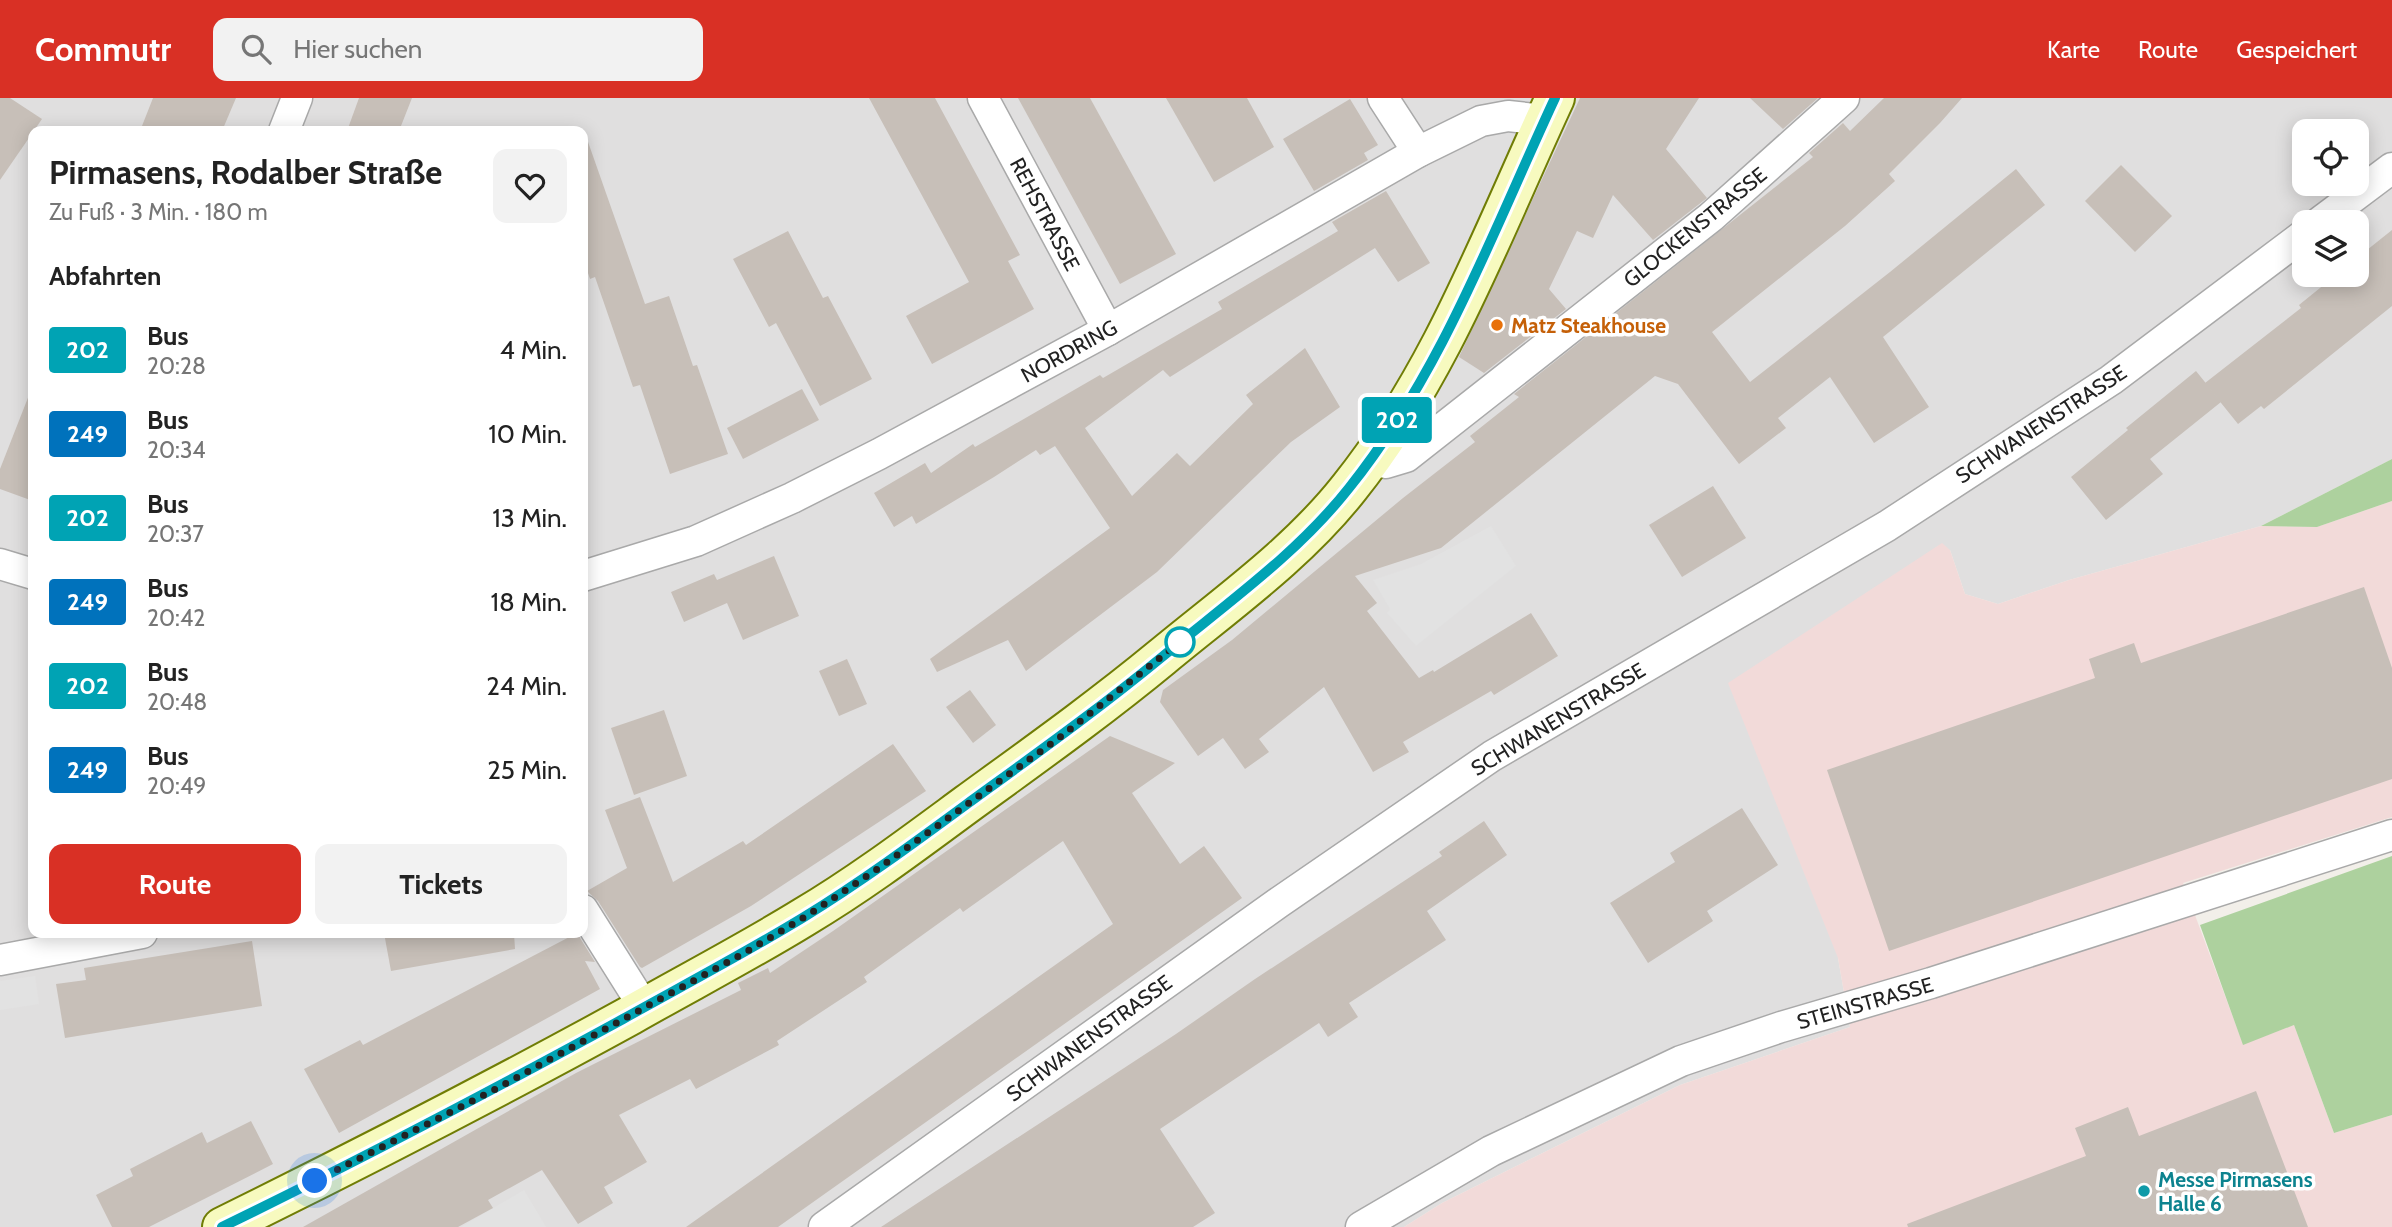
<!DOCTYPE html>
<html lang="de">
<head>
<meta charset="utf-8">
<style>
	:root { --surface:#fff; --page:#f2f2f2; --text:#222; --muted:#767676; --accent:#d93025 }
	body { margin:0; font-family:Cabin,sans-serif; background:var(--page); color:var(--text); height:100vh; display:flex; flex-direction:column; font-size:26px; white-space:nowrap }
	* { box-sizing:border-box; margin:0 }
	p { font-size:23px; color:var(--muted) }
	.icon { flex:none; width:38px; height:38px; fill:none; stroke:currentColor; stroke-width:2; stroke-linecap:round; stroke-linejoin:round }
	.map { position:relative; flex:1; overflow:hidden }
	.panel { position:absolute; left:28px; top:28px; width:560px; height:812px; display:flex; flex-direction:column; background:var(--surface); border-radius:14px; box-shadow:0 4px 18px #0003 }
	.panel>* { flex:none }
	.badge { padding:0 14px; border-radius:5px; font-size:24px; line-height:46px }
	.fabs { position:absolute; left:2292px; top:21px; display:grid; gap:14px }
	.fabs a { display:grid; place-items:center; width:77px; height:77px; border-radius:14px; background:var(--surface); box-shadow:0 4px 18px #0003; font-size:35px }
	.you { position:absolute; width:35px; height:35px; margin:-18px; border:5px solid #fff; border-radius:50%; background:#1a73e8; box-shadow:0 0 0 10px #1a73e833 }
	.map>.badge { position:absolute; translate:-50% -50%; box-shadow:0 0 0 4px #fff }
	h2 { padding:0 21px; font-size:26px; line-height:63px }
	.round { display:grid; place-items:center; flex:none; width:74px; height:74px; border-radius:14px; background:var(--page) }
	.summary { display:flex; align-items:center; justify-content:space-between; height:119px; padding:0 21px }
	h1 { font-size:33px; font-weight:700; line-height:52px }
	.button { display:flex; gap:14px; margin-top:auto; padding:14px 21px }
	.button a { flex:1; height:80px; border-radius:14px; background:var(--accent); color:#fff; font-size:28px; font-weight:700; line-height:80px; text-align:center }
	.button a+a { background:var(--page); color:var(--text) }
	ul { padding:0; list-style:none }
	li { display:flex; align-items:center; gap:21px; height:84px; padding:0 21px }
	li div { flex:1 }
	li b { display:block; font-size:26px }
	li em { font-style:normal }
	li .badge { min-width:77px; font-weight:700; text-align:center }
	header { display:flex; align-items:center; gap:42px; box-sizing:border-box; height:98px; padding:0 35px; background:var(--accent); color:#fff }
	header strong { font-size:33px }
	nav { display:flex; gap:38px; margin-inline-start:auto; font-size:24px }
	.search { width:490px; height:63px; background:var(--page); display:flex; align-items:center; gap:18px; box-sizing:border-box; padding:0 24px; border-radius:14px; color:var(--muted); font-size:26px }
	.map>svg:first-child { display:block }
</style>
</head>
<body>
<header>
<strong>Commutr</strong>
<div class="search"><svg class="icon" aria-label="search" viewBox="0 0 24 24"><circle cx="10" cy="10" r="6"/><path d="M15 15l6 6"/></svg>Hier suchen</div>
<nav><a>Karte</a><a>Route</a><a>Gespeichert</a></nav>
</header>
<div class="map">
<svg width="2392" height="1129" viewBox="0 0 2392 1129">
	<rect width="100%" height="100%" fill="#f2efe9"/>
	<!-- residential -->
	<path fill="#e0dfdf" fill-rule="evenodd" d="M0,0H2392V361L2261,428L2069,482L1998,506L1965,496L1950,452L1838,860L1850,929L1680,987L1442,1105L1404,1129H0ZM33,33H583V835H33ZM2305,33H2357V86H2305ZM2305,124H2357V177H2305Z"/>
	<!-- commercial -->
	<path fill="#f2dad9" d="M2392,403V719L2183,785L2243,946L2294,927L2334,1035L2392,1017V1129H1404L1442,1105L1680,987L1850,929L1838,860L1728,585L1942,445L1950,452L1965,496L1998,506L2069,482L2261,428L2317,429Z"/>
	<!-- forest -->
	<g fill="#add19e">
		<path d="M2392,361V403L2317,429L2261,428Z"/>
		<path d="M2392,758V1017L2334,1035L2294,927L2243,947L2200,827Z"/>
	</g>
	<!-- parking -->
	<g fill="#e2e2e2">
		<path d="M1491,428L1516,468L1416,548L1387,515L1390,511L1373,482L1421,466Z"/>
		<path d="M35,878L39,906L0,912V883Z"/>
		<path d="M524,1092L546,1129H461Z"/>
	</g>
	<!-- building -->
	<g fill="#c7bfb8">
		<path d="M0,0H10L42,21L0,82Z"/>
		<path d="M153,0H236L222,33H140Z"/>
		<path d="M359,0H412L399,33H347Z"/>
		<path d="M869,0H935L1020,157L1008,163L1034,211L932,266L906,218L969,184Z"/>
		<path d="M1018,0H1090L1176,156L1120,186Z"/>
		<path d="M1166,0H1247L1274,49L1214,84Z"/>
		<path d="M1580,0H1699L1666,51L1707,100L1653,142L1613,97L1593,140L1577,133L1549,191L1566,211L1484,275L1459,259Z"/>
		<path d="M1750,0H1818L1783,31Z"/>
		<path d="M1884,0H1962L1940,25L1889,76L1895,83L1845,128L1712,234L1750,284L1890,174L2016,71L2045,107L1883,239L1929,309L1874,345L1830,279L1778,320L1786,330L1739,366L1678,286L1655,278L1441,450L1355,478L1377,505L1367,513L1419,580L1433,572L1434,574L1531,515L1558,558L1494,597L1491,593L1403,644L1409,654L1373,674L1324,589L1259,641L1269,654L1245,671L1223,640L1198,658L1160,604L1163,592L1232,542L1403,400L1475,344L1470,338L1519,299L1514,296L1813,59L1809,55L1843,25L1850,33Z"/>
		<path d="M1350,1L1378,47L1364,55L1368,62L1314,93L1283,41Z"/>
		<path d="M587,41L645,206L669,198L693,268L697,267L728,356L670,376L640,287L633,289L595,179L590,181L583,160V42Z"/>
		<path d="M2121,67L2172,118L2135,154L2085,103Z"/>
		<path d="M1386,93L1430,165L1398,184L1375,150L1170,279L1163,272L1085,330L1132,398L1177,355L1190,368L1253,306L1246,297L1305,250L1340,309L1291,344L1157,474L1026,573L1008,542L937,574L930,561L1110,430L1055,348L1040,357L1036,352L994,379L916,426L912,418L894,429L874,395L925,365L931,375L973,346L975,349L1100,277L1103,280L1222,211L1218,204L1338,133L1332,124Z"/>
		<path d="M2392,132V208L2264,311L2261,308L2238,326L2205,285L2301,210L2299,207L2336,177H2357V160Z"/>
		<path d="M788,133L823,200L828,198L872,281L820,308L776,225L769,229L733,161Z"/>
		<path d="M2196,273L2221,304L2150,361L2163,376L2106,422L2071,379L2128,332L2126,330Z"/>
		<path d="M802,291L819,322L743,361L727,330Z"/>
		<path d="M31,292H33V403L0,391V371Z"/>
		<path d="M1713,388L1746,440L1682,479L1649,427Z"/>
		<path d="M774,458L799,518L743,542L727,505L684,524L671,494L714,476L717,482Z"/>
		<path d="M2364,489L2392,570V681L1889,853L1827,672L2095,580L2089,561L2134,545L2141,565Z"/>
		<path d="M847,561L867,606L839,618L819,573Z"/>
		<path d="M970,592L996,627L973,645L946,609Z"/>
		<path d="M664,612L687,678L634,697L611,630Z"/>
		<path d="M1110,638L1175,665L1132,695L1180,766L1204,748L1242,800L778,1129H686L1113,826L1063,743L963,814L960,810L864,879L867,884L777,943L779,947L696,991L690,981L619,1017L647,1064L604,1089L613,1105L578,1126L542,1072L488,1102L493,1110L458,1129H303L576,975L741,892L738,885L768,870L770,875L833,833Z"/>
		<path d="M893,646L926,693L751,808L642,870L640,869L598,803L587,793L627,770L605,712L640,699L673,784L743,743L746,747Z"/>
		<path d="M1742,710L1778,767L1707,813L1713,823L1648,865L1610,805L1675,764L1670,755Z"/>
		<path d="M1484,723L1507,757L1427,813L1446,842L1349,905L1358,919L1328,939L1319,925L1160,1031L1215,1115L1193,1129H881L1176,936L1255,881L1442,758L1439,754Z"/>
		<path d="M384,835H514L515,851L391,873Z"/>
		<path d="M577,835L595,864L585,863L600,891L339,1035L304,971L360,942L363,947Z"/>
		<path d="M252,843L262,908L65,940L56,886L86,882L84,870Z"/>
		<path d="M2256,993L2308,1129H1908L1907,1126L2086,1058L2075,1030L2128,1009L2139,1038Z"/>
		<path d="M251,1023L273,1066L149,1129H112L96,1097L133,1078L130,1071L202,1034L207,1045Z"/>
	</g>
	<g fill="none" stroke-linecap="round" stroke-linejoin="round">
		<!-- street casing -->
		<g stroke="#a9a9a9" stroke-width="33">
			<g id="street">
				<path d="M983,0L1108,232"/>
				<path d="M1383,0L1418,54"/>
				<path d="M284,33L297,0"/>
				<path d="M2320,124L2392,70"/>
				<path d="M1369,362L1386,365L1406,359L1711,119L1844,0"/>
				<path d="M0,466L33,476"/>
				<path d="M583,478L696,443L792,400L879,356L1108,232L1418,54L1481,23L1508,18L1545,22"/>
				<path d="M583,812L644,909"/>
				<path d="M0,862L142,835"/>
				<path d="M824,1129L1278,805L1492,658L1887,428L2111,282L2305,136"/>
				<path d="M1361,1129L1491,1053L1681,963L1781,929L1931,885L2392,737"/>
			</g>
		</g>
		<!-- secondary casing -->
		<g stroke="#707d05" stroke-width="42">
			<path id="secondary" d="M222,1129C360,1061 496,991 631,917C689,884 747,854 804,819C861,785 914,745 967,706C1033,658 1099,611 1162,559C1226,506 1297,456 1349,390C1442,274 1493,133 1555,0"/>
		</g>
		<!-- street -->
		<use href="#street" stroke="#fff" stroke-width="30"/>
		<!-- secondary -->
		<use href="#secondary" stroke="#f7fabf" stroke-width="38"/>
	</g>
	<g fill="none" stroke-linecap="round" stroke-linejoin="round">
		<!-- line casing -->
		<g stroke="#fff" stroke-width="16">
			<path id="line" d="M222,1129C358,1063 491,993 623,921C684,887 745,855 804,819C861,784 914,745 967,706C1033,658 1099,611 1162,559C1226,506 1297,456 1349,390C1442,274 1493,133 1555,0"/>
		</g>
		<!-- line -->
		<use href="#line" stroke="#00a3b4" stroke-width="10"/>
		<!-- walk -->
		<path stroke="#222" stroke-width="7" stroke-dasharray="0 12.6" d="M315,1083L492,993L746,854L808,817L879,770L1059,640L1180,544"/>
	</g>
	<!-- markers -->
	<circle fill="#e8710a" stroke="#fff" stroke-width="2.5" cx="1497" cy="227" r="7"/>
	<circle fill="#fff" stroke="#00a3b4" stroke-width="3.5" cx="1180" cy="544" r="14"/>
	<circle fill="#0f9aa8" stroke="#fff" stroke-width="2.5" cx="2144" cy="1093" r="7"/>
	<g text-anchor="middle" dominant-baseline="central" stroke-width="7" stroke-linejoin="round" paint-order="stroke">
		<!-- street labels -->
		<g font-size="21" fill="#222" stroke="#fff">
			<text transform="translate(1045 116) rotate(62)">REHSTRASSE</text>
			<text transform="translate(1695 129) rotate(-39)">GLOCKENSTRASSE</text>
			<text transform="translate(1069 253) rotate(-29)">NORDRING</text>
			<text transform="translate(2041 326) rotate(-33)">SCHWANENSTRASSE</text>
			<text transform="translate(1558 621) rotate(-31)">SCHWANENSTRASSE</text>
			<text transform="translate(1865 905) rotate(-16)">STEINSTRASSE</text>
			<text transform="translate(1089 940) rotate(-36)">SCHWANENSTRASSE</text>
		</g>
		<!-- food labels -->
		<g font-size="21" font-weight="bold" fill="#c56008" stroke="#fff" text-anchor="start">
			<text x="1511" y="227">Matz Steakhouse</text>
		</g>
		<!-- culture labels -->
		<g font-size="21" font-weight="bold" fill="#0d838f" stroke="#fff" text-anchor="start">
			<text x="2158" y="1081">Messe Pirmasens<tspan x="2158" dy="24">Halle 6</tspan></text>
		</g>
	</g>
</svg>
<div class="fabs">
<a><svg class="icon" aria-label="locate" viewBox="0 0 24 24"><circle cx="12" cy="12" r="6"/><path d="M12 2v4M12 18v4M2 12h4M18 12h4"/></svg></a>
<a><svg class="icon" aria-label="layers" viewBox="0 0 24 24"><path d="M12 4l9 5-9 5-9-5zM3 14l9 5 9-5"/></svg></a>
</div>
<div class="you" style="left:315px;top:1083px"></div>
<b class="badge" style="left:1397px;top:322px;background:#00a3b4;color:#fff">202</b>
<section class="panel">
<div class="summary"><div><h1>Pirmasens, Rodalber Straße</h1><p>Zu Fuß · 3 Min. · 180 m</p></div><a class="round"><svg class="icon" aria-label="heart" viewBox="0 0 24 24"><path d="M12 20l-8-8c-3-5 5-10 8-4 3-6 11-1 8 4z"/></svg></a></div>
<h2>Abfahrten</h2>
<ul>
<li><span class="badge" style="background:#00a3b4;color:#fff">202</span><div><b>Bus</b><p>20:28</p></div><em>4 Min.</em></li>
<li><span class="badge" style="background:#0072bc;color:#fff">249</span><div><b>Bus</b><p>20:34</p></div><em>10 Min.</em></li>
<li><span class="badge" style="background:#00a3b4;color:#fff">202</span><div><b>Bus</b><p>20:37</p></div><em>13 Min.</em></li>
<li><span class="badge" style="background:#0072bc;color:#fff">249</span><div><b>Bus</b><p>20:42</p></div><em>18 Min.</em></li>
<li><span class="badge" style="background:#00a3b4;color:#fff">202</span><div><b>Bus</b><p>20:48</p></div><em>24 Min.</em></li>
<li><span class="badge" style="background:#0072bc;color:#fff">249</span><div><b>Bus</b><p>20:49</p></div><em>25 Min.</em></li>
</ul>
<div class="button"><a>Route</a><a>Tickets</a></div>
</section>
</div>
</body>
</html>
